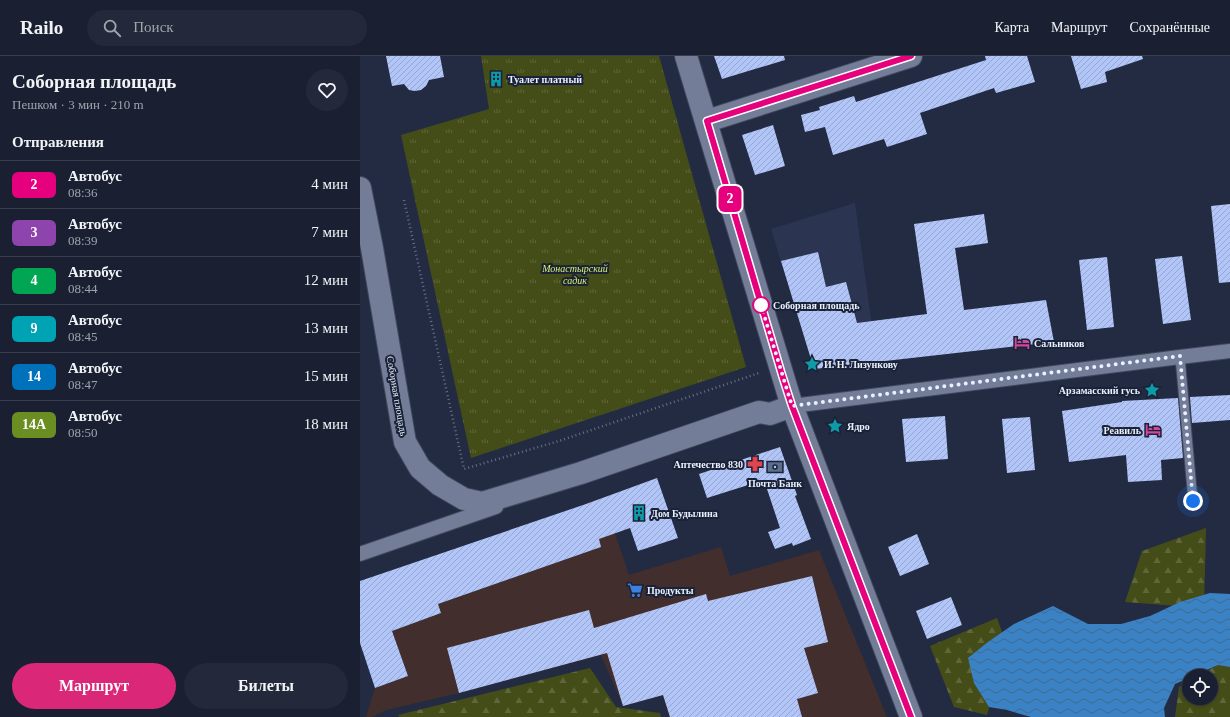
<!DOCTYPE html>
<html lang="ru">
<head>
<meta charset="utf-8">
<style>
	:root { --surface:#1a2032; --page:#23283a; --text:#f1f3f6; --muted:#9fa3ac; --line:#383e4d; --accent:#db2777 }
	body { margin:0; font-family:"Times New Roman",serif; background:var(--page); color:var(--text); height:100vh; display:flex; flex-direction:column; font-size:15px; white-space:nowrap }
	* { box-sizing:border-box; margin:0 }
	p { font-size:13px; color:var(--muted) }
	.icon { flex:none; width:22px; height:22px; fill:none; stroke:currentColor; stroke-width:2; stroke-linecap:round; stroke-linejoin:round }
	.map { position:relative; flex:1; overflow:hidden }
	.details { display:flex; flex-direction:column; background:var(--surface); width:360px }
	.details>* { flex:none }
	.badge { padding:0 8px; border-radius:6px; font-size:14px; line-height:26px }
	.fabs { position:absolute; left:822px; top:613px; display:grid; gap:8px }
	.fabs a { display:grid; place-items:center; width:36px; height:36px; border-radius:50%; background:var(--surface); box-shadow:0 1px 3px #0004,0 0 0 1px var(--line); font-size:20px }
	.you { position:absolute; width:20px; height:20px; margin:-10px; border:3px solid #fff; border-radius:50%; background:#1a73e8; box-shadow:0 0 0 6px #1a73e833 }
	.map>.badge { position:absolute; translate:-50% -50%; box-shadow:0 0 0 2px #fff }
	h2 { padding:0 12px; font-size:15px; line-height:36px }
	.round { display:grid; place-items:center; flex:none; width:42px; height:42px; border-radius:21px; background:var(--page) }
	.summary { display:flex; align-items:center; justify-content:space-between; height:68px; padding:0 12px }
	h1 { font-size:19px; font-weight:800; line-height:30px }
	.cta { display:flex; gap:8px; margin-top:auto; padding:8px 12px }
	.cta a { flex:1; height:46px; border-radius:24px; background:var(--accent); color:#fff; font-size:16px; font-weight:800; line-height:46px; text-align:center }
	.cta a+a { background:var(--page); color:var(--text) }
	ul { padding:0; list-style:none }
	li { display:flex; align-items:center; gap:12px; height:48px; padding:0 12px; border-top:1px solid var(--line) }
	li div { flex:1 }
	li b { display:block; font-size:15px }
	li em { font-style:normal }
	li .badge { min-width:44px; font-weight:700; text-align:center }
	header { display:flex; align-items:center; gap:24px; box-sizing:border-box; height:56px; padding:0 20px; background:var(--surface); border-bottom:1px solid var(--line) }
	header strong { font-size:19px }
	nav { display:flex; gap:22px; margin-inline-start:auto; font-size:14px }
	.search { width:280px; height:36px; background:var(--page); display:flex; align-items:center; gap:10px; box-sizing:border-box; padding:0 14px; border-radius:22px; color:var(--muted); font-size:15px }
	main { display:flex; flex:1; min-height:0 }
	.map>svg:first-child { display:block }
</style>
</head>
<body>
<header>
<strong>Railo</strong>
<div class="search"><svg class="icon" aria-label="search" viewBox="0 0 24 24"><circle cx="10" cy="10" r="6"/><path d="M15 15l6 6"/></svg>Поиск</div>
<nav><a>Карта</a><a>Маршрут</a><a>Сохранённые</a></nav>
</header>
<main>
<section class="details">
<div class="summary"><div><h1>Соборная площадь</h1><p>Пешком · 3 мин · 210 m</p></div><a class="round"><svg class="icon" aria-label="heart" viewBox="0 0 24 24"><path d="M12 20l-8-8c-3-5 5-10 8-4 3-6 11-1 8 4z"/></svg></a></div>
<h2>Отправления</h2>
<ul>
<li><span class="badge" style="background:#e6007e;color:#fff">2</span><div><b>Автобус</b><p>08:36</p></div><em>4 мин</em></li>
<li><span class="badge" style="background:#8e44ad;color:#fff">3</span><div><b>Автобус</b><p>08:39</p></div><em>7 мин</em></li>
<li><span class="badge" style="background:#00a651;color:#fff">4</span><div><b>Автобус</b><p>08:44</p></div><em>12 мин</em></li>
<li><span class="badge" style="background:#00a3b4;color:#fff">9</span><div><b>Автобус</b><p>08:45</p></div><em>13 мин</em></li>
<li><span class="badge" style="background:#0072bc;color:#fff">14</span><div><b>Автобус</b><p>08:47</p></div><em>15 мин</em></li>
<li><span class="badge" style="background:#6b8e23;color:#fff">14А</span><div><b>Автобус</b><p>08:50</p></div><em>18 мин</em></li>
</ul>
<div class="cta"><a>Маршрут</a><a>Билеты</a></div>
</section>
<div class="map">
<svg width="870" height="661" viewBox="0 0 870 661">
	<defs>
		<pattern id="grass-tufts" width="24" height="20" patternUnits="userSpaceOnUse"><rect width="24" height="20" fill="#444d17"/><path d="M3 7l-1-3M5 7V3M7 7l1-3M15 17l-1-3M17 17v-4M19 17l1-3" fill="none" stroke="#5f673a"/></pattern>
		<pattern id="forest-firs" width="22" height="20" patternUnits="userSpaceOnUse"><rect width="22" height="20" fill="#444d17"/><path d="M5 1l3.5 6h-7zM16 11l3.5 6h-7z" fill="#5f673a"/></pattern>
		<pattern id="water-waves" width="16" height="10" patternUnits="userSpaceOnUse"><rect width="16" height="10" fill="#3a82c4"/><path d="M0 5q4-4 8 0t8 0" fill="none" stroke="#3f6b94"/></pattern>
		<pattern id="building-hatch" width="6" height="6" patternUnits="userSpaceOnUse"><rect width="6" height="6" fill="#b1c5f8"/><path d="M-1 1l2-2M0 6l6-6M5 7l2-2" fill="none" stroke="#96a6cd"/></pattern>
	</defs>
	<rect width="100%" height="100%" fill="#232b42"/>
	<!-- commercial -->
	<path fill="#422e2d" d="M243,442L269,519L361,491L370,520L459,494L527,661H309L303,639L263,650L241,599L99,637L26,654L12,661H6L15,632L48,620L32,575L81,557L78,548L241,491L226,447Z"/>
	<!-- built -->
	<path fill="#2b3551" d="M495,147L517,306L454,313L411,173Z"/>
	<!-- grass -->
	<path fill="url(#grass-tufts)" d="M121,0H299L386,311L111,402L41,79L129,53Z"/>
	<!-- forest -->
	<g fill="url(#forest-firs)">
		<path d="M846,472L844,552L765,546L782,495Z"/>
		<path d="M637,562L647,590L627,659L594,651L570,590Z"/>
		<path d="M870,602V661H815L819,631L829,625V642H851V620H838Z"/>
		<path d="M230,612L256,651L300,657L301,661H40L38,659Z"/>
	</g>
	<!-- water -->
	<path fill="url(#water-waves)" d="M850,537L870,538V611L858,609L833,620H829V622L815,628L804,652L805,661H671L647,654L629,651L614,627L608,602L628,586L654,568L693,550L728,568H761L790,560L820,546Z"/>
	<!-- building -->
	<g fill="url(#building-hatch)">
		<path d="M26,0H80L84,21L69,24L66,30L61,34L55,35L49,34L44,28L32,30Z"/>
		<path d="M354,0H424L425,4L362,23Z"/>
		<path d="M625,0H667L675,26L636,37L634,32L560,57L567,78L527,91L524,83L473,99L465,71L445,76L441,59L460,54L459,51L494,40L496,46L626,4Z"/>
		<path d="M711,0H782L783,3L745,16L747,26L721,33Z"/>
		<path d="M413,69L425,110L395,119L382,79Z"/>
		<path d="M870,148V226L859,227L851,150Z"/>
		<path d="M624,158L628,187L595,192L604,254L686,244L694,286L454,313L421,205L458,196L466,231L486,226L497,267L567,258L554,168Z"/>
		<path d="M822,200L831,264L803,268L795,203Z"/>
		<path d="M747,201L754,271L727,274L719,204Z"/>
		<path d="M870,339V364L832,367L830,341Z"/>
		<path d="M818,342L823,402L801,404L802,424L768,426L766,399L709,406L702,355L762,346V345Z"/>
		<path d="M585,360L588,403L546,406L542,363Z"/>
		<path d="M670,361L675,414L647,417L642,363Z"/>
		<path d="M420,391L437,439L435,440L451,483L433,490L432,487L415,493L408,476L420,472L404,424L347,442L339,418Z"/>
		<path d="M297,422L318,482L278,495L270,472L239,483L241,491L78,548L81,557L32,575L48,620L15,632L0,587V525L226,448Z"/>
		<path d="M557,478L569,508L540,520L528,491Z"/>
		<path d="M452,520L468,586L444,592L458,637L437,643L442,661H310L303,639L263,650L247,597L99,637L87,592L229,554L234,572L346,538L348,545Z"/>
		<path d="M591,541L602,569L567,583L556,555Z"/>
	</g>
	<g fill="none" stroke-linecap="round" stroke-linejoin="round">
		<!-- service casing -->
		<g stroke="#41485b" stroke-width="11">
			<path id="service" d="M820,301L833,445"/>
		</g>
		<!-- pedestrian casing -->
		<g stroke="#41485b" stroke-width="16">
			<g id="pedestrian">
				<path d="M424,353L432,350L820,301L870,295"/>
				<path d="M0,498L136,451"/>
			</g>
		</g>
		<!-- tertiary casing -->
		<g stroke="#41485b" stroke-width="24">
			<g id="tertiary">
				<path d="M326,0L432,350L551,661"/>
				<path d="M347,65L551,0"/>
				<path d="M0,132L12,192L45,386L60,412L80,429L104,443L122,447L221,417L399,356L410,358L432,350"/>
			</g>
		</g>
		<!-- path -->
		<path stroke="#687084" stroke-width="2.5" stroke-dasharray="1 3" stroke-linecap="butt" d="M44,144L104,413L199,385L399,317V316"/>
		<!-- service -->
		<use href="#service" stroke="#737d98" stroke-width="9"/>
		<!-- pedestrian -->
		<use href="#pedestrian" stroke="#737d98" stroke-width="14"/>
		<!-- tertiary -->
		<use href="#tertiary" stroke="#737d98" stroke-width="22"/>
	</g>
	<g fill="none" stroke-linecap="round" stroke-linejoin="round">
		<!-- line casing -->
		<g stroke="#fff" stroke-width="9">
			<path id="line" d="M551,661L432,350L422,319L347,65L551,0"/>
		</g>
		<!-- line -->
		<use href="#line" stroke="#e6007e" stroke-width="6"/>
		<!-- walk -->
		<path stroke="#e9f0fe" stroke-width="4" stroke-dasharray="0 7.2" d="M401,249L432,350L820,300L833,445"/>
	</g>
	<!-- icons -->
	<defs>
		<g id="building-bare" transform="scale(1.2)"><path d="M-4-6H4V6H1V3H-1V6H-4ZM-2.5-4.3h1.7v1.8h-1.7ZM.8-4.3h1.7v1.8H.8ZM-2.5-1h1.7V.8h-1.7ZM.8-1h1.7V.8H.8Z" fill="#0f9aa8" stroke="#1a2237" stroke-width="2.5" paint-order="stroke"/></g>
		<g id="hotel-bare" transform="scale(1.2)"><path d="M-6-4.5h1.5V1H6V5H4.5V3h-9V5H-6ZM-4 0a1.8 1.8 0 1 1 3.6 0ZM.5 0V-2.5h3Q6-2.5 6 0Z" fill="#d1479c" stroke="#1a2237" stroke-width="2.5" paint-order="stroke"/></g>
		<g id="sight-bare" transform="scale(1.2)"><path d="M0-6L1.8-2.2L6-1.7L2.9 1.2L3.7 5.4L0 3.3L-3.7 5.4L-2.9 1.2L-6-1.7L-1.8-2.2Z" fill="#0f9aa8" stroke="#1a2237" stroke-width="2.5" paint-order="stroke"/></g>
		<g id="pharmacy-bare" transform="scale(1.2)"><path d="M-2-6h4v4h4v4h-4v4h-4v-4h-4v-4h4Z" fill="#e0444e" stroke="#1a2237" stroke-width="2.5" paint-order="stroke"/></g>
		<g id="bank-bare" transform="scale(1.2)"><path d="M-6-4H6V4H-6ZM0-2.3a2.3 2.3 0 1 0 0 4.6a2.3 2.3 0 1 0 0-4.6Z" fill="#5c6f8a" stroke="#1a2237" stroke-width="2.5" paint-order="stroke"/></g>
		<g id="supermarket-bare" transform="scale(1.2)"><path d="M-6-5.5h2.5l.6 2H6L4.5 2H-2.5L-4.4-4H-6ZM-1.5 3.2a1.3 1.3 0 1 0 .1 0ZM3 3.2a1.3 1.3 0 1 0 .1 0Z" fill="#3f7fe0" stroke="#1a2237" stroke-width="2.5" paint-order="stroke"/></g>
	</defs>
	<g fill-rule="evenodd">
		<use href="#building-bare" x="136" y="23"/>
		<use href="#hotel-bare" x="662" y="287"/>
		<use href="#sight-bare" x="452" y="308"/>
		<use href="#sight-bare" x="792" y="334"/>
		<use href="#sight-bare" x="475" y="370"/>
		<use href="#hotel-bare" x="793" y="374"/>
		<use href="#pharmacy-bare" x="395" y="408"/>
		<use href="#bank-bare" x="415" y="411"/>
		<use href="#building-bare" x="279" y="457"/>
		<use href="#supermarket-bare" x="275" y="534"/>
	</g>
	<!-- markers -->
	<circle fill="#fff" stroke="#e6007e" stroke-width="2" cx="401" cy="249" r="8"/>
	<g text-anchor="middle" dominant-baseline="central" stroke-width="4" stroke-linejoin="round" paint-order="stroke">
		<!-- poi labels -->
		<g font-size="10" font-weight="bold" fill="#e9f0fe" stroke="#1a2237" text-anchor="start">
			<text x="148" y="23">Туалет платный</text>
			<text x="674" y="287">Сальников</text>
			<text x="464" y="308">И. Н. Лизункову</text>
			<text x="780" y="334" text-anchor="end">Арзамасский гусь</text>
			<text x="487" y="370">Ядро</text>
			<text x="781" y="374" text-anchor="end">Реавиль</text>
			<text x="383" y="408" text-anchor="end">Аптечество 830</text>
			<text x="415" y="427" text-anchor="middle">Почта Банк</text>
			<text x="291" y="457">Дом Будылина</text>
			<text x="287" y="534">Продукты</text>
		</g>
		<!-- park labels -->
		<g font-size="10" font-style="italic" fill="#d8f172" stroke="#1a2237">
			<text x="215" y="212">Монастырский<tspan x="215" dy="12">садик</tspan></text>
		</g>
		<!-- stop labels -->
		<g font-size="10" font-weight="bold" fill="#e9f0fe" stroke="#1a2237" text-anchor="start">
			<text x="413" y="249">Соборная площадь</text>
		</g>
		<!-- street labels -->
		<g font-size="10" fill="#e9f0fe" stroke="#1a2237">
			<text transform="translate(37 340) rotate(80)">Соборная площадь</text>
		</g>
	</g>
</svg>
<div class="fabs">
<a><svg class="icon" aria-label="locate" viewBox="0 0 24 24"><circle cx="12" cy="12" r="6"/><path d="M12 2v4M12 18v4M2 12h4M18 12h4"/></svg></a>
</div>
<div class="you" style="left:833px;top:445px"></div>
<b class="badge" style="left:370px;top:143px;background:#e6007e;color:#fff">2</b>
</div>
</main>
</body>
</html>
